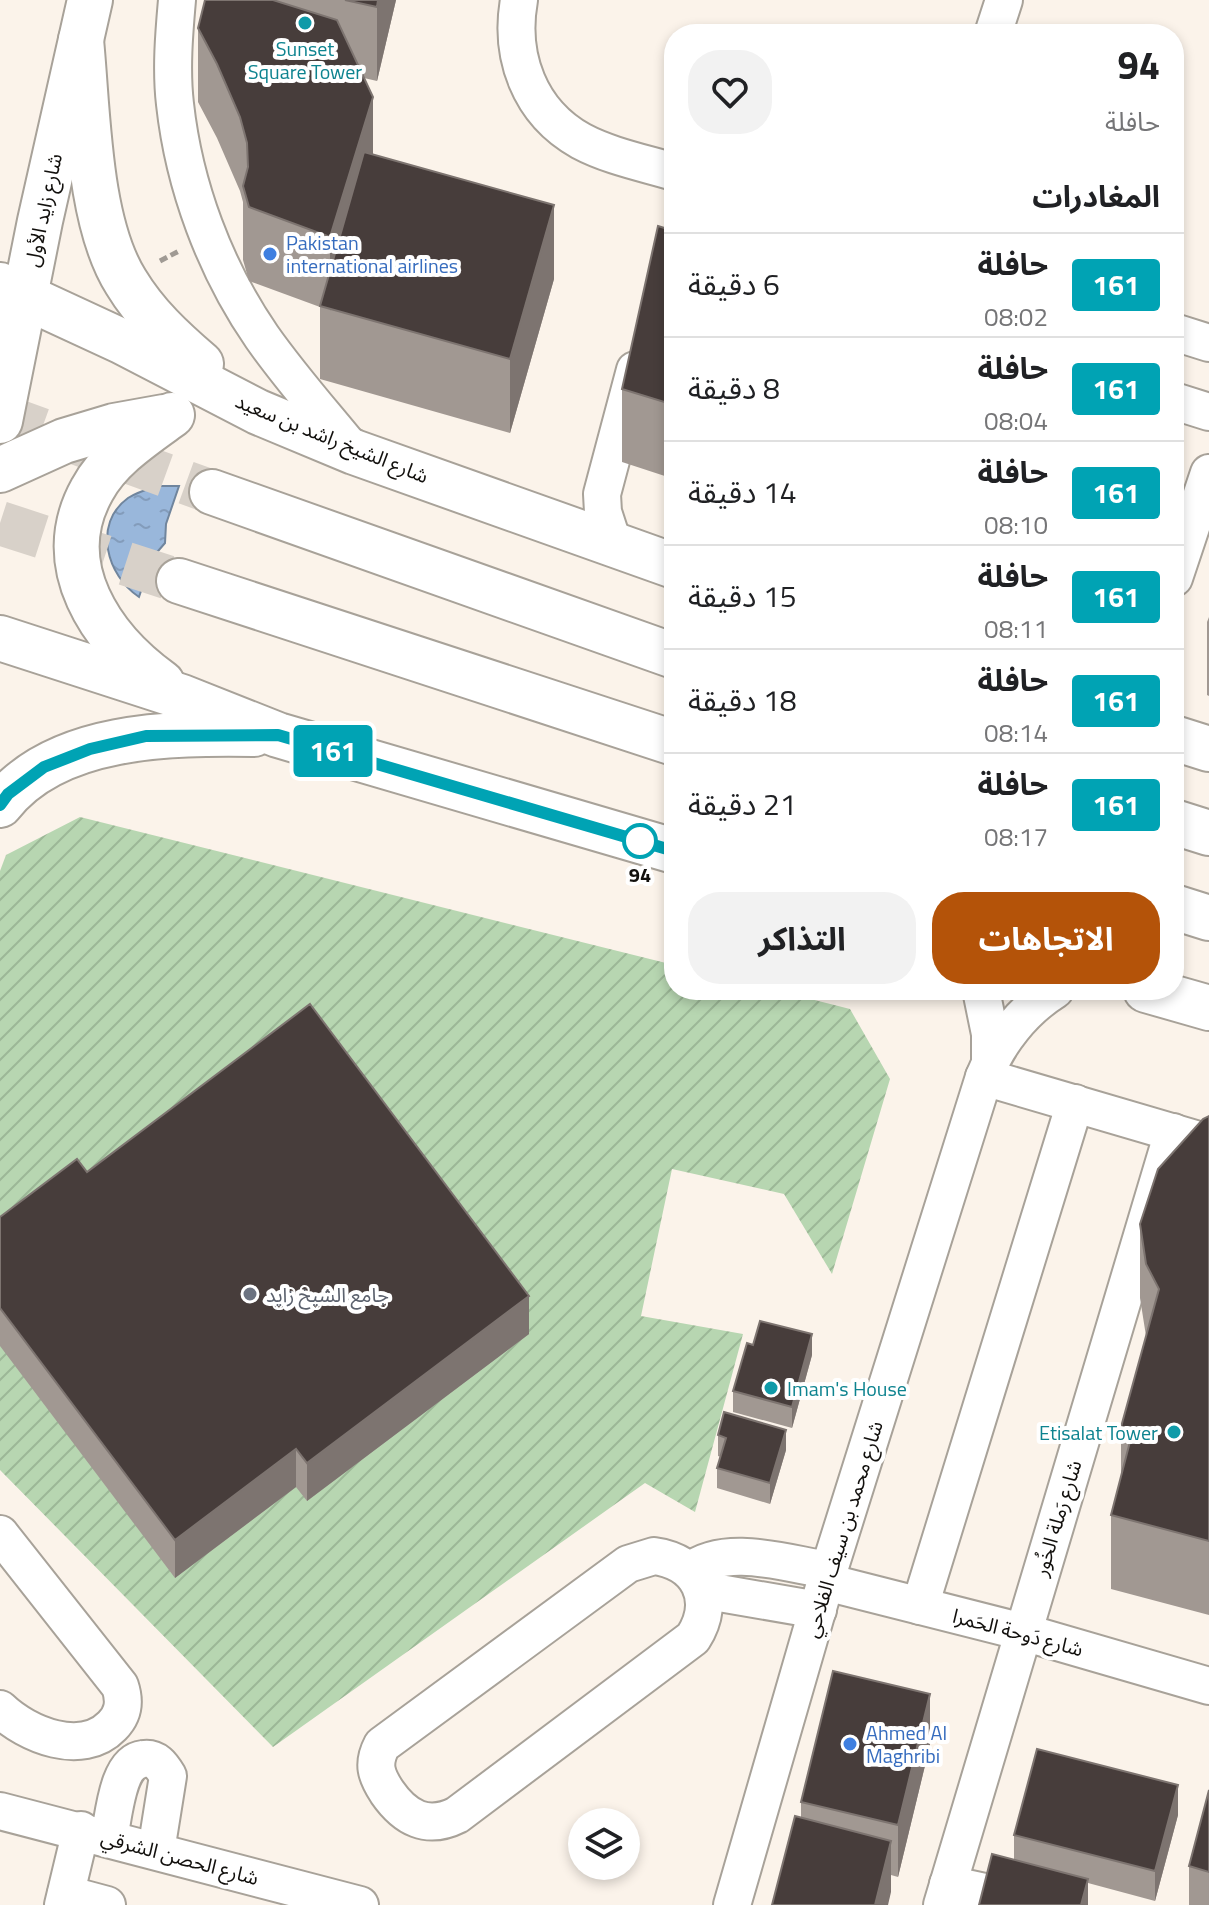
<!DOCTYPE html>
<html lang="ar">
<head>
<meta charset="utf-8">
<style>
	:root { --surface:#fff; --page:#f2f2f2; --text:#202124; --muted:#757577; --line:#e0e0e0; --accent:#b45309 }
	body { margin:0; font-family:"Titillium Web","Noto Sans Arabic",sans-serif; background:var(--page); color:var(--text); direction:rtl; height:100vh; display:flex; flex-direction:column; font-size:30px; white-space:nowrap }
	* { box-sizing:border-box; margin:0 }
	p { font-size:26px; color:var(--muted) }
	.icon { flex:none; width:44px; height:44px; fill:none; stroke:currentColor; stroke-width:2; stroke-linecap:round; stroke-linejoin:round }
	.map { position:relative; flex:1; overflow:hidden; direction:ltr }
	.sheet { position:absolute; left:664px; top:24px; width:520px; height:976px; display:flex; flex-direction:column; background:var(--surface); border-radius:32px; box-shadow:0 4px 12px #0003; direction:rtl }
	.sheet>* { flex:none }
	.badge { padding:0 16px; border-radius:6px; font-size:28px; line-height:52px }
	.controls { position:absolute; left:568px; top:1808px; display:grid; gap:16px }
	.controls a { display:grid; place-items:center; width:72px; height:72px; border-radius:50%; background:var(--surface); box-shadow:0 4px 12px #0003; font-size:40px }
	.map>.badge { position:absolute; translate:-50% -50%; box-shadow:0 0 0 4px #fff }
	h2 { padding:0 24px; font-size:30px; line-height:72px }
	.round { display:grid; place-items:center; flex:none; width:84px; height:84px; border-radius:32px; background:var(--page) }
	.headline { display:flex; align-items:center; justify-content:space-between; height:136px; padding:0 24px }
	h1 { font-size:38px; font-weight:700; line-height:60px }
	.primary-button { display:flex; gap:16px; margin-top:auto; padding:16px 24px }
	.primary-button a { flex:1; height:92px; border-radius:32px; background:var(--accent); color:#fff; font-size:32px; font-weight:700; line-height:92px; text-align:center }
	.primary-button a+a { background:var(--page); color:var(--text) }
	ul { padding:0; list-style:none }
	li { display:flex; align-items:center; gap:24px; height:104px; padding:0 24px; border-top:2px solid var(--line) }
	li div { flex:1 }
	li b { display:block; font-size:30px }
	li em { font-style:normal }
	li .badge { min-width:88px; font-weight:700; text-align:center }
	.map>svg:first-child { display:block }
</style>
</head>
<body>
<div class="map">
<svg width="1209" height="1905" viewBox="0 0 1209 1905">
	<defs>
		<pattern id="garden-furrows" width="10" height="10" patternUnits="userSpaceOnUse" patternTransform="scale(2)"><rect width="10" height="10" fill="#b7d6b1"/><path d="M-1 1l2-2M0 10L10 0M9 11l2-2" fill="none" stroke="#9cb797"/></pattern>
		<pattern id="water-ripples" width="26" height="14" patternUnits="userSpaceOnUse" patternTransform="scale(2)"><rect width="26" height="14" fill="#99b7db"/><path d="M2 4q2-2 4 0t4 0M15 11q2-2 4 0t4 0" fill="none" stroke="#839cbb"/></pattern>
	</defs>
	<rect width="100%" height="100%" fill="#fbf3ea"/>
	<!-- garden -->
	<path fill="url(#garden-furrows)" d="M80,817L674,965V990H775L850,1009L890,1079L832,1274L784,1194L672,1169L641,1316L743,1334L695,1512L645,1483L273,1747L0,1470V871L6,855Z"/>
	<!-- water -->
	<path fill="url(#water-ripples)" stroke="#70859d" stroke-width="2" d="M158,486H179L166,524L165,543L152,558L139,597C107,576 92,524 128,498C137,492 148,489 158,486Z"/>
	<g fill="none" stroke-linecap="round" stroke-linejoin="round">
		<!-- major-tunnel -->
		<g stroke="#d8d1c9" stroke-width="44" stroke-dasharray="44 22" stroke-linecap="butt">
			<path d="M0,415L212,492"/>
			<path d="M0,523L179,581"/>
		</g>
		<!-- minor casing -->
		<g stroke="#a8a299" stroke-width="40">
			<g id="minor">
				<path d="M177,0C174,34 171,70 175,104C184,186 215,269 262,337C290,377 323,414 354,452"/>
				<path d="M519,0C509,56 529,112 581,141C609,156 644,163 674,172"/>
				<path d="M993,34L1004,0"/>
				<path d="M1174,332L1209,343"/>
				<path d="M1174,401L1209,412"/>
				<path d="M614,546L603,512L602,494L635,370"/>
				<path d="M1174,578L1209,473"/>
				<path d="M981,990L990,1034V1063"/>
				<path d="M984,1077L1209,1143"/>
				<path d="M0,1534L120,1686C125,1701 124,1714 112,1726C82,1757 27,1735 0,1709"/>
				<path d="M654,1556C698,1562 718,1599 693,1638L457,1815C427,1830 405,1818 387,1792C376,1775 372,1764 382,1745L628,1564Z"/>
				<path d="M690,1571C726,1543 787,1564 829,1570"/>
				<path d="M826,1582L1023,1632L1209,1686"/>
				<path d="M702,1590L818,1610"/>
				<path d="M920,1606L1075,1103"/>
				<path d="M0,1811L360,1905"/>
				<path d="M109,1838C114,1816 117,1762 143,1759C156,1757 162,1766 168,1776L156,1851"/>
				<path d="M948,1884L1045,1905"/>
				<path d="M66,1894L107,1905"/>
				<path d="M63,1905L81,1830"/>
				<path d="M732,1905L829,1570L984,1077C998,1042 1023,1010 1055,990"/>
				<path d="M942,1905L1173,1132"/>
			</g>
		</g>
		<!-- major casing -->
		<g stroke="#a8a299" stroke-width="48">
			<g id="major">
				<path d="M81,40C88,111 88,222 126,282C146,315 172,339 201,364"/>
				<path d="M0,285L121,341L258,412L354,452L674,566"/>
				<path d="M0,421L40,221L90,0"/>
				<path d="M0,470L64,441L114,426L164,417"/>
				<path d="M212,492L674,656"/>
				<path d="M179,581L674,743"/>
				<path d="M0,638L182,697L278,735L674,851"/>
				<path d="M162,683C101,639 50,565 92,490C109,458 143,436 172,415"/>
				<path d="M1174,738L1209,749"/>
				<path d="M0,805C56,733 171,733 254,734"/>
				<path d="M1174,822L1209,833"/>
				<path d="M1174,907L1209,918"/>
				<path d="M1146,990L1209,1008"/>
			</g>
		</g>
		<!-- path -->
		<path stroke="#a09a94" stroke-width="5" stroke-dasharray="8 4" stroke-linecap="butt" d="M160,261L179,251"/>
		<!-- minor -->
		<use href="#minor" stroke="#fff" stroke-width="36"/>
		<!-- major -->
		<use href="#major" stroke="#fff" stroke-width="44"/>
	</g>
	<!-- wall -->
	<g fill="#a19892">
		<path d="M205,0H396L377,81L364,78L373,154L554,279L510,433L320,379V307L249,281L243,260V202L240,191L217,138L198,102V28Z"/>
		<path d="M674,231V479L622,462V389Z"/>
		<path d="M1209,617V696L1207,695V622Z"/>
		<path d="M1209,1116V1615L1111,1589V1515L1121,1477V1427L1146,1336L1140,1298V1224Z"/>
		<path d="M87,1172L529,1334L307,1501L296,1487L175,1578L0,1346V1217Z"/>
		<path d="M812,1355L792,1428L733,1412V1391Z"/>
		<path d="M718,1435L786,1450L770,1504L717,1488V1468L721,1457L718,1456Z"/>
		<path d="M930,1745L898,1877L891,1875V1892L801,1818V1802Z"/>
		<path d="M1209,1790V1905H1189V1866Z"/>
		<path d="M1178,1815L1155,1901L1088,1883V1905L1014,1859V1835Z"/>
	</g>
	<!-- shaded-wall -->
	<g fill="#7d7470">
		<path d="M378,0H396L377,81V7Z"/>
		<path d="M373,97V171L330,311V237Z"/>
		<path d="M554,205V279L510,433V359Z"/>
		<path d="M529,1296V1334L307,1501V1463Z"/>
		<path d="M812,1334V1355L792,1428V1407Z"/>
		<path d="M786,1430V1450L770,1504V1483Z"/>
		<path d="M296,1449V1487L175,1578V1540Z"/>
		<path d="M930,1694V1745L898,1877V1825Z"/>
		<path d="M1178,1785V1815L1155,1901V1871Z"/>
		<path d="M891,1841V1892L888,1905H875Z"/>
		<path d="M1088,1879V1905H1081Z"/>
	</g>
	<!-- building -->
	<g fill="#473d3b" stroke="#7d7470" stroke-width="2">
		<path d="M205,0H273L337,20L373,97L330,237L249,207L243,186L248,167L247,143L240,117L217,64L198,28Z"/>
		<path d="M345,0H378L377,7Z"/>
		<path d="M364,152L554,205L510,359L320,306Z"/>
		<path d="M658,226L674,231V405L622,389Z"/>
		<path d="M310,1004L529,1296L307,1463L296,1449L175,1540L0,1308V1217L77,1159L87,1172Z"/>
		<path d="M1209,1116V1541L1111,1515L1133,1430L1121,1427L1159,1289L1146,1264L1140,1224L1158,1169L1203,1119Z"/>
		<path d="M760,1321L812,1334L792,1407L733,1391L747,1343L753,1345Z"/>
		<path d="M724,1412L786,1430L770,1483L717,1468L726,1438L718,1435Z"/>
		<path d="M833,1671L930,1694L898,1825L801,1802Z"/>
		<path d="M1037,1749L1178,1785L1155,1871L1014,1835Z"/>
		<path d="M1209,1790V1872L1189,1866Z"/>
		<path d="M795,1816L891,1841L875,1905H772Z"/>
		<path d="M992,1854L1088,1879L1081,1905H979Z"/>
	</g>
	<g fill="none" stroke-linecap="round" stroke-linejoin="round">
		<!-- line casing -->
		<g stroke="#fff" stroke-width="18">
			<path id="line" d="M0,805L8,794L44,767L90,749L146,736L278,735L674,851"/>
		</g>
		<!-- line -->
		<use href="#line" stroke="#00a3b4" stroke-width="12"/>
	</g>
	<!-- markers -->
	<g fill="#0f9aa8" stroke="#fff" stroke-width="3">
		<circle cx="305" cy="23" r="8"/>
		<circle cx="771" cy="1388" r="8"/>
		<circle cx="1174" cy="1432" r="8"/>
	</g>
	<g fill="#3f7fe0" stroke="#fff" stroke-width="3">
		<circle cx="270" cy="254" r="8"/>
		<circle cx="850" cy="1744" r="8"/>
	</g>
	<circle fill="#fff" stroke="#00a3b4" stroke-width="4" cx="640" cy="841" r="16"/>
	<circle fill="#6b7280" stroke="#fff" stroke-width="3" cx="250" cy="1294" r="8"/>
	<g text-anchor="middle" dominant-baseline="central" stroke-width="8" stroke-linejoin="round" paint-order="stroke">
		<!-- culture labels -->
		<g font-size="20" fill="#0d838f" stroke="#fff">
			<text x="305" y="48">Sunset<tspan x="305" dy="23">Square Tower</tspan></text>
			<text x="787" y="1388" text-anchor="start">Imam's House</text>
			<text x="1158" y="1432" text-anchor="end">Etisalat Tower</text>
		</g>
		<!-- street labels -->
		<g font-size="20" fill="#12100d" stroke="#fff">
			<text transform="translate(43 210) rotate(-78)">شارع زايد الأول</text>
			<text transform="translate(332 438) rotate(22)">شارع الشيخ راشد بن سعيد</text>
			<text transform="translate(1057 1518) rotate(-73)">شارع رَملة الخُور</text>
			<text transform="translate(843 1529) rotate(-73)">شارع محمد بن سيف الفلاحي</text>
			<text transform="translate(1018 1632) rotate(15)">شارع دَوحة الحَمرا</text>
			<text transform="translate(180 1857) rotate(15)">شارع الحصن الشرقي</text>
		</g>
		<!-- shop labels -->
		<g font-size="20" fill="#366cbe" stroke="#fff" text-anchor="start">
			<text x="286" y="242">Pakistan<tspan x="286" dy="23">international airlines</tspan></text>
			<text x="866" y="1732">Ahmed Al<tspan x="866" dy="23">Maghribi</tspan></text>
		</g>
		<!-- stop labels -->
		<g font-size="20" font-weight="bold" fill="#12100d" stroke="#fff">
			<text x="640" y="874">94</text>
		</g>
		<!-- worship labels -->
		<g font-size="20" fill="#5b616d" stroke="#fff" text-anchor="start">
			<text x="266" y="1294">جامع الشيخ زايد</text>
		</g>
	</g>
</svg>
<div class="controls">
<a><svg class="icon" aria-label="layers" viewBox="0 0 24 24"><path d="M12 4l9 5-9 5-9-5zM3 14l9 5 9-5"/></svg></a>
</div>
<b class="badge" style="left:333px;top:751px;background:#00a3b4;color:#fff">161</b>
<section class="sheet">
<div class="headline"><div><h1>94</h1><p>حافلة</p></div><a class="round"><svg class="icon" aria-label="heart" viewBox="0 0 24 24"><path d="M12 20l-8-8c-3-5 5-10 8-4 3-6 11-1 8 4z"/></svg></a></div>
<h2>المغادرات</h2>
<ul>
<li><span class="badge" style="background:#00a3b4;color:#fff">161</span><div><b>حافلة</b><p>08:02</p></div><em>6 دقيقة</em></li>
<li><span class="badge" style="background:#00a3b4;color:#fff">161</span><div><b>حافلة</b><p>08:04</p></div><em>8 دقيقة</em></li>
<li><span class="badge" style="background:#00a3b4;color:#fff">161</span><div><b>حافلة</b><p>08:10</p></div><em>14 دقيقة</em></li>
<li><span class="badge" style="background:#00a3b4;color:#fff">161</span><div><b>حافلة</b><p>08:11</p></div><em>15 دقيقة</em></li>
<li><span class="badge" style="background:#00a3b4;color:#fff">161</span><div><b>حافلة</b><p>08:14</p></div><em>18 دقيقة</em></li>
<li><span class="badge" style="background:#00a3b4;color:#fff">161</span><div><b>حافلة</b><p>08:17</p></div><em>21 دقيقة</em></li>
</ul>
<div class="primary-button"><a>الاتجاهات</a><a>التذاكر</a></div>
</section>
</div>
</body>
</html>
